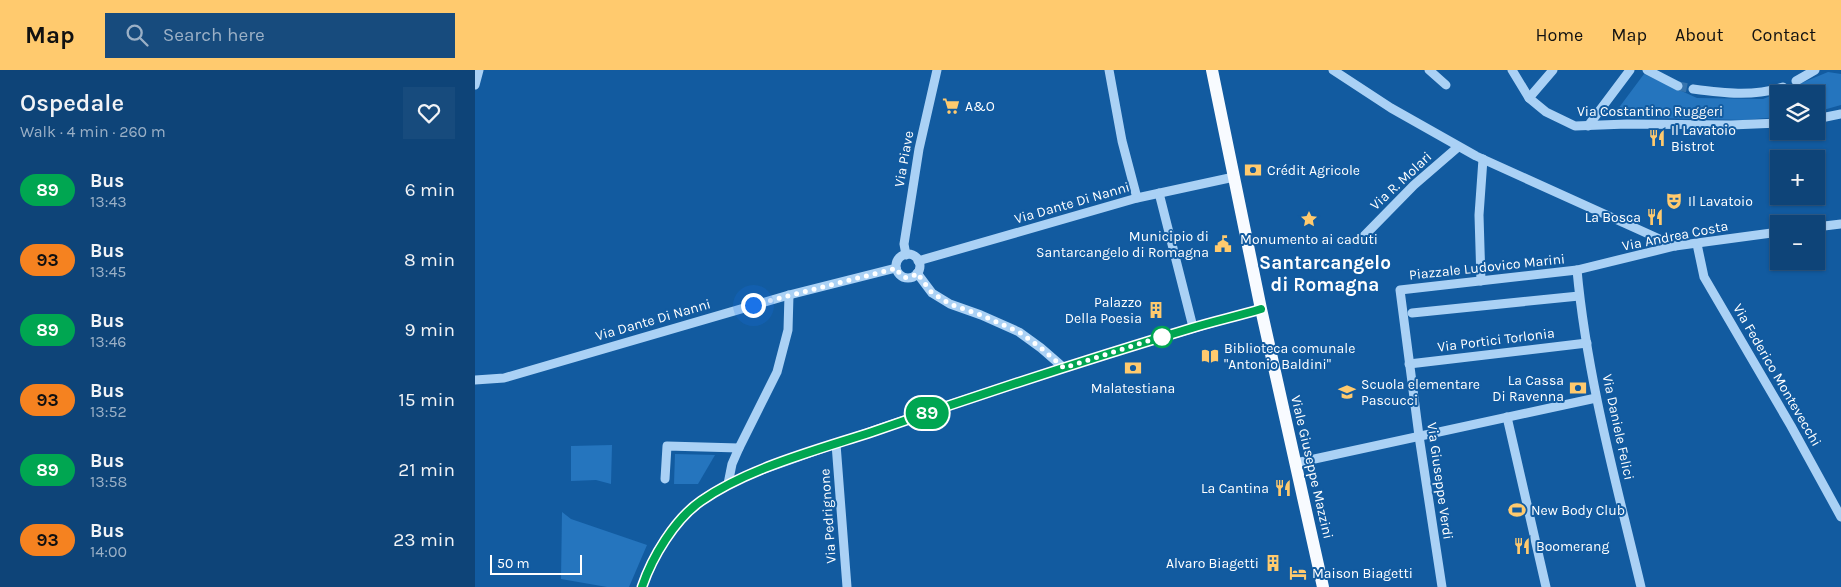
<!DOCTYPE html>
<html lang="en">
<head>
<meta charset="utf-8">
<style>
	:root { --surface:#0e4478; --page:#174b7d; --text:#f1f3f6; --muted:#9bb0c6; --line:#2e5c8a; --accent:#ffca6e }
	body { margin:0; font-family:Karla,sans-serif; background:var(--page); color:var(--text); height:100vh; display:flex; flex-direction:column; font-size:19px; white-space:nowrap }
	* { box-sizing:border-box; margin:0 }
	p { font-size:16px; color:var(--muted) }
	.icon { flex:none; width:28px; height:28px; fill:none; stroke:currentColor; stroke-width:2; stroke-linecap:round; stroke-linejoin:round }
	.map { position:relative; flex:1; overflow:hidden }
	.panel { display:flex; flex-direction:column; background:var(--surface); width:475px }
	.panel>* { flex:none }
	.badge { padding:0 10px; border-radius:16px; font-size:18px; line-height:32px }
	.tools { position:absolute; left:1295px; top:15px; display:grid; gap:10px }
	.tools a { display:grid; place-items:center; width:55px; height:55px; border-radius:0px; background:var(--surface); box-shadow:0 1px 4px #0004,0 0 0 1px var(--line); font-size:25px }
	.scale { position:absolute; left:15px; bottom:12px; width:92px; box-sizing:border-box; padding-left:5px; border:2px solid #fff; border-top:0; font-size:14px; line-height:18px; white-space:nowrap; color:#fff; -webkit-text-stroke:4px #125ba0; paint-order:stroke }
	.you { position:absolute; width:25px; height:25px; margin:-12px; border:4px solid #fff; border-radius:50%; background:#1a73e8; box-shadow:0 0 0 8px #1a73e833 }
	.map>.badge { position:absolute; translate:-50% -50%; box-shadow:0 0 0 2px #fff }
	.round { display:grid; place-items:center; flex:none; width:52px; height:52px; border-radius:0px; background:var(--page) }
	.head { display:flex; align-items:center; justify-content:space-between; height:85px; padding:0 20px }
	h1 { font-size:24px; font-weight:600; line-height:38px }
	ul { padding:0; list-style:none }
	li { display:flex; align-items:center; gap:15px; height:70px; padding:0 20px }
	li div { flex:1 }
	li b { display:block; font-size:19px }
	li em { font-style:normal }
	li .badge { min-width:55px; font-weight:700; text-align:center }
	header { display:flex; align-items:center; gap:30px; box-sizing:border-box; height:70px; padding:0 25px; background:var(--accent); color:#111 }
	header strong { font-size:24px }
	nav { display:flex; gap:28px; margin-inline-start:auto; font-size:18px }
	.search { width:350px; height:45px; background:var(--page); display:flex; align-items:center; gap:12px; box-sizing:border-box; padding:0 18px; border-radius:0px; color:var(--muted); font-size:19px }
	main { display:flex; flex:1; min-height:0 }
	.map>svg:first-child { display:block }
</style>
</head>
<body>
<header>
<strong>Map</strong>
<div class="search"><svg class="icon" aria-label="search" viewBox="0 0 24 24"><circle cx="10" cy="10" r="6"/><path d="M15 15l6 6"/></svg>Search here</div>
<nav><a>Home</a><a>Map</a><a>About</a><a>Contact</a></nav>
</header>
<main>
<section class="panel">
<div class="head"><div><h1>Ospedale</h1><p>Walk · 4 min · 260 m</p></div><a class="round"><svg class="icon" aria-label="heart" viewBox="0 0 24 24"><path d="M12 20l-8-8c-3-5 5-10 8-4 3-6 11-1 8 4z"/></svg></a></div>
<ul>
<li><span class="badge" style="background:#00a651;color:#fff">89</span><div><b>Bus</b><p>13:43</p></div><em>6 min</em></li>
<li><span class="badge" style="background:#f58220;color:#111">93</span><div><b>Bus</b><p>13:45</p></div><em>8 min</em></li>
<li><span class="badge" style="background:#00a651;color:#fff">89</span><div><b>Bus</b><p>13:46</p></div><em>9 min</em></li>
<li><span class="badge" style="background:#f58220;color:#111">93</span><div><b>Bus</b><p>13:52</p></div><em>15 min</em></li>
<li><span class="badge" style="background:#00a651;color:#fff">89</span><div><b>Bus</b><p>13:58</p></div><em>21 min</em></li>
<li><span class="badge" style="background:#f58220;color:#111">93</span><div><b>Bus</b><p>14:00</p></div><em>23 min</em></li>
</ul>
</section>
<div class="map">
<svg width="1366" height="517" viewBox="0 0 1366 517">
	<rect width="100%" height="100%" fill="#125ba0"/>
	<!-- green -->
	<g fill="#2575be">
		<path d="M1353,2L1366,4V35L1341,42V24H1304V47L1269,50L1137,47L1169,4L1222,28L1288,29Z"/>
		<path d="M137,375L136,414L121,410L96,411V376Z"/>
		<path d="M200,384L240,385L223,414H199Z"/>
		<path d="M87,442L96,449L172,475L154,517H132L86,509Z"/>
	</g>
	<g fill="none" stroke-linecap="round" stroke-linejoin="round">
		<!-- minor-tunnel -->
		<path stroke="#3674ae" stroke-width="9" stroke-dasharray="9 4.5" stroke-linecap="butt" d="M1203,16L1218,19"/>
		<!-- minor -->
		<g stroke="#aad1f5" stroke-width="9">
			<path d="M634,0L647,71L662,128"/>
			<path d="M858,0L916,38L1001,86L1200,176"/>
			<path d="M954,0L971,15"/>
			<path d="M1037,0L1054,28L1071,42L1100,56L1152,54L1256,55L1304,53"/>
			<path d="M1172,0L1203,16"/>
			<path d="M1321,11L1340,0"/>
			<path d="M0,15L4,0"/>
			<path d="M1218,19C1248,23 1278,27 1308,17"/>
			<path d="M1054,28L1078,0"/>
			<path d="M1341,49L1366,44"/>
			<path d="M1113,56L1155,0"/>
			<path d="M684,123L718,257"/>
			<path d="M1341,157L1366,154"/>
			<path d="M889,166L939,115L983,77"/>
			<path d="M1222,174L1229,207L1316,356L1366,447"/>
			<circle cx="433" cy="196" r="12"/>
			<path d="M431,185L429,174L444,79L462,0"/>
			<path d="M443,191L662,128L759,107"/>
			<path d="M1102,200C1112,308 1141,412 1166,517"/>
			<path d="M442,203L457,223L475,234L506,245L544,262L566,278L589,298"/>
			<path d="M1006,211L1004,145L1008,89"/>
			<path d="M937,243L1104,226"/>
			<path d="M934,294L1112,273"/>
			<path d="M0,310L29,308L314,225L421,198"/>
			<path d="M1032,347L1071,517"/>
			<path d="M361,374L372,517"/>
			<path d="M821,393L1121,328"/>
			<path d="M190,409L192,376L264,378"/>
			<path d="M253,414L257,394L264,378L302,302L313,260L314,225"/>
			<path d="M167,517C177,485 198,452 225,432C241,420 258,412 276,404C444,343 614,287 786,239"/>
			<path d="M967,517L944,366L925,220L1102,200L1200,176L1304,162"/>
		</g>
		<!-- major -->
		<path stroke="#f8fbff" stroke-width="12" d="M737,0L786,239L848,517"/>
	</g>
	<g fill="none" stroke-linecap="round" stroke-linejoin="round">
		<!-- line casing -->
		<g stroke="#fff" stroke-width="11">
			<path id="line" d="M167,517C177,487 200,449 226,431C273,398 342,380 397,362C503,325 610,290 717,258C740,251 763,246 786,239"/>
		</g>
		<!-- line -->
		<use href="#line" stroke="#00a651" stroke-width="8"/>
		<!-- walk -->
		<path stroke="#fff" stroke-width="5" stroke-dasharray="0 9" d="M278,235L422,198C425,208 434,211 442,203L457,223L475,234L506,245L544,262L566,278L589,298L695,264L687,267"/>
	</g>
	<!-- icons -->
	<defs>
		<g id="supermarket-bare" transform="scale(1.35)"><path d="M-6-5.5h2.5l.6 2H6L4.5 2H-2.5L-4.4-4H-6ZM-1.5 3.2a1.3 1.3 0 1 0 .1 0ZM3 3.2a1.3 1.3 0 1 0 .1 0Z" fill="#ffca6e" stroke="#125ba0" stroke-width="2.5" paint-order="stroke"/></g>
		<g id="restaurant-bare" transform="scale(1.35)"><path d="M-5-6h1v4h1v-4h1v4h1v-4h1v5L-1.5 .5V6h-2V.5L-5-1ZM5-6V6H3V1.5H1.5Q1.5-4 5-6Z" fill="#ffca6e" stroke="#125ba0" stroke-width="2.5" paint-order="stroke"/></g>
		<g id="bank-bare" transform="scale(1.35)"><path d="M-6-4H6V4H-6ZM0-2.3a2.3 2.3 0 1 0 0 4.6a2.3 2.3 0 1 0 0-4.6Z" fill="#ffca6e" stroke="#125ba0" stroke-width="2.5" paint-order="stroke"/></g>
		<g id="theatre-bare" transform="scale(1.35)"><path d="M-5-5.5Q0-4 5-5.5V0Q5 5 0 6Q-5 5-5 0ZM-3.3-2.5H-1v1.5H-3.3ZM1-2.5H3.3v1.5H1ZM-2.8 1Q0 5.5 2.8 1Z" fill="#ffca6e" stroke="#125ba0" stroke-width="2.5" paint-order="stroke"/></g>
		<g id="sight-bare" transform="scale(1.35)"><path d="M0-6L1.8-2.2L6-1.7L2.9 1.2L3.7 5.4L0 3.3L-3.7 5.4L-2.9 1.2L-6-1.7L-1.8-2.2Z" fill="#ffca6e" stroke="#125ba0" stroke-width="2.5" paint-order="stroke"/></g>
		<g id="civic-bare" transform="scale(1.35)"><path d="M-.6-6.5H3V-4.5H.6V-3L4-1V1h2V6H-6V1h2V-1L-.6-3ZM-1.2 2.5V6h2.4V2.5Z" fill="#ffca6e" stroke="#125ba0" stroke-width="2.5" paint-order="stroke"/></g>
		<g id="building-bare" transform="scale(1.35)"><path d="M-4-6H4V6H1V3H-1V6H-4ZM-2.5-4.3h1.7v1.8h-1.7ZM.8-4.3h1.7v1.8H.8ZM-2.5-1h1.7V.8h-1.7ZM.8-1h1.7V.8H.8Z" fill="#ffca6e" stroke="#125ba0" stroke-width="2.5" paint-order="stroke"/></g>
		<g id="library-bare" transform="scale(1.35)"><path d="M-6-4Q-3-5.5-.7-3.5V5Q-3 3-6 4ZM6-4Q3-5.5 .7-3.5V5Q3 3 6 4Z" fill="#ffca6e" stroke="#125ba0" stroke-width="2.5" paint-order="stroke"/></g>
		<g id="school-bare" transform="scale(1.35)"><path d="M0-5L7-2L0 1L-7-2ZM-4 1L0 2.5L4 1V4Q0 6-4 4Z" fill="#ffca6e" stroke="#125ba0" stroke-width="2.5" paint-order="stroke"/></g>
		<g id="stadium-bare" transform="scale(1.35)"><path d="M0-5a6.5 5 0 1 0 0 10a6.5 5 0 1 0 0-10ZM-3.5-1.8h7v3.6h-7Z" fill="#ffca6e" stroke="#125ba0" stroke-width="2.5" paint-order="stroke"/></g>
		<g id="hotel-bare" transform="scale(1.35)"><path d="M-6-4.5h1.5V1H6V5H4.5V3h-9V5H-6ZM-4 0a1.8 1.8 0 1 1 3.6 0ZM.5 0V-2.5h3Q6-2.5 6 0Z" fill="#ffca6e" stroke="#125ba0" stroke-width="2.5" paint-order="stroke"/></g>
	</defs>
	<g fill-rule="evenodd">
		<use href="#supermarket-bare" x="476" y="36"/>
		<use href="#restaurant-bare" x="1182" y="68"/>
		<use href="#bank-bare" x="778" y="100"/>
		<use href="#theatre-bare" x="1199" y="131"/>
		<use href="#restaurant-bare" x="1180" y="147"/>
		<use href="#sight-bare" x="834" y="149"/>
		<use href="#civic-bare" x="748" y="174"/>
		<use href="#building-bare" x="681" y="240"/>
		<use href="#library-bare" x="735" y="286"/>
		<use href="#bank-bare" x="658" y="298"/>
		<use href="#bank-bare" x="1103" y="318"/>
		<use href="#school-bare" x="872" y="322"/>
		<use href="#restaurant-bare" x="808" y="418"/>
		<use href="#stadium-bare" x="1042" y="440"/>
		<use href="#restaurant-bare" x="1047" y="476"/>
		<use href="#building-bare" x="798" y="493"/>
		<use href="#hotel-bare" x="823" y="503"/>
	</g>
	<!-- markers -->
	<circle fill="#fff" stroke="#00a651" stroke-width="2.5" cx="687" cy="267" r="10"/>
	<g text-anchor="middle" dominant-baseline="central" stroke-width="4" stroke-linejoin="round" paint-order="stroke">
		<!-- poi labels -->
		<g font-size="14" fill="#fff" stroke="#125ba0" text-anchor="start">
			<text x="490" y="36">A&amp;O</text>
			<text x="1196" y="60">Il Lavatoio<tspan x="1196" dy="16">Bistrot</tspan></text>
			<text x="792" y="100">Crédit Agricole</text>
			<text x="1213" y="131">Il Lavatoio</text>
			<text x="1166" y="147" text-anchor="end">La Bosca</text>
			<text x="734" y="166" text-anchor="end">Municipio di<tspan x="734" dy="16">Santarcangelo di Romagna</tspan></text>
			<text x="834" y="169" text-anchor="middle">Monumento ai caduti</text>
			<text x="667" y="232" text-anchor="end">Palazzo<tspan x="667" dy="16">Della Poesia</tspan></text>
			<text x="749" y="278">Biblioteca comunale<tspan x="749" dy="16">"Antonio Baldini"</tspan></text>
			<text x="1089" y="310" text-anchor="end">La Cassa<tspan x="1089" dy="16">Di Ravenna</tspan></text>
			<text x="886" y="314">Scuola elementare<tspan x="886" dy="16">Pascucci</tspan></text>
			<text x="658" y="318" text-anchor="middle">Malatestiana</text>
			<text x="794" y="418" text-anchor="end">La Cantina</text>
			<text x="1056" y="440">New Body Club</text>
			<text x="1061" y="476">Boomerang</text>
			<text x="784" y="493" text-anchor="end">Alvaro Biagetti</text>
			<text x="837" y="503">Maison Biagetti</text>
		</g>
		<!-- street labels -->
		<g font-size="14" fill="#fff" stroke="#125ba0">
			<text x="1175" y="41">Via Costantino Ruggeri</text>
			<text transform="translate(429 89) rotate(-80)">Via Piave</text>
			<text transform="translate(926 111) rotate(-43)">Via R. Molari</text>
			<text transform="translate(597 133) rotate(-16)">Via Dante Di Nanni</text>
			<text transform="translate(1200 166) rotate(-11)">Via Andrea Costa</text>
			<text transform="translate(1012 197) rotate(-6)">Piazzale Ludovico Marini</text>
			<text transform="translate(178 250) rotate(-16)">Via Dante Di Nanni</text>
			<text transform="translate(1021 270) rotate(-7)">Via Portici Torlonia</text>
			<text transform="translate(1302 305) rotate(60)">Via Federico Montevecchi</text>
			<text transform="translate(1143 357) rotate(78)">Via Daniele Felici</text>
			<text transform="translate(837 397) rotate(77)">Viale Giuseppe Mazzini</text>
			<text transform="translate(965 411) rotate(82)">Via Giuseppe Verdi</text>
			<text transform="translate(353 446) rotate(-94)">Via Pedrignone</text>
		</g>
		<!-- district labels -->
		<g font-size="19" font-weight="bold" fill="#fff" stroke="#125ba0">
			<text x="850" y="193">Santarcangelo<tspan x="850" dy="22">di Romagna</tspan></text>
		</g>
	</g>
</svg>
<div class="tools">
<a><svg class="icon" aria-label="layers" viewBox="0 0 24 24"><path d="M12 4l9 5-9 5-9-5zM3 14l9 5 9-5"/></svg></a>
<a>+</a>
<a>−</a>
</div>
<div class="scale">50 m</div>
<div class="you" style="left:278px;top:235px"></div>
<b class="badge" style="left:452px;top:343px;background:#00a651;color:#fff">89</b>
</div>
</main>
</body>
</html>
